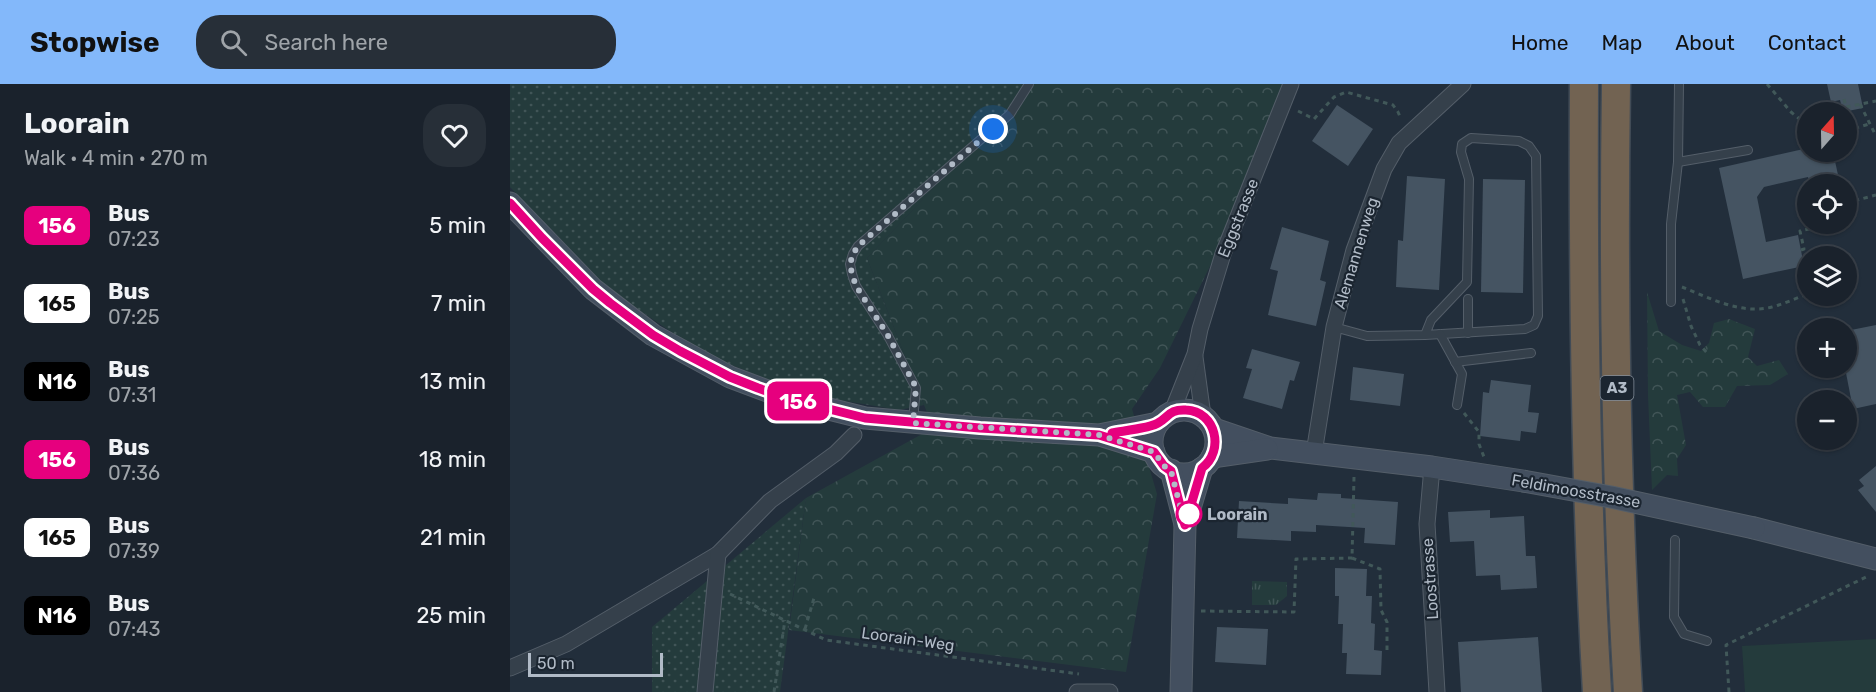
<!DOCTYPE html>
<html lang="en">
<head>
<meta charset="utf-8">
<style>
	:root { --surface:#1a222c; --page:#272f38; --text:#f1f3f6; --muted:#9fa4a9; --line:#383f48; --accent:#83b8fa }
	body { margin:0; font-family:Rubik,sans-serif; background:var(--page); color:var(--text); height:100vh; display:flex; flex-direction:column; font-size:22px; white-space:nowrap }
	* { box-sizing:border-box; margin:0 }
	p { font-size:20px; color:var(--muted) }
	.icon { flex:none; width:33px; height:33px; fill:none; stroke:currentColor; stroke-width:2; stroke-linecap:round; stroke-linejoin:round }
	.map { position:relative; flex:1; overflow:hidden }
	.details { display:flex; flex-direction:column; background:var(--surface); width:510px }
	.details>* { flex:none }
	.badge { padding:0 12px; border-radius:9px; font-size:21px; line-height:39px }
	.needle { width:39px; rotate:20deg }
	.controls { position:absolute; left:1287px; top:18px; display:grid; gap:12px }
	.controls a { display:grid; place-items:center; width:60px; height:60px; border-radius:50%; background:var(--surface); box-shadow:0 2px 4px #0004,0 0 0 2px var(--line); font-size:30px }
	.scale { position:absolute; left:18px; bottom:15px; width:135px; box-sizing:border-box; padding-left:6px; border:3px solid #b1bbc7; border-top:0; font-size:16px; line-height:21px; white-space:nowrap; color:#b1bbc7; -webkit-text-stroke:4px #1b2530; paint-order:stroke }
	.you { position:absolute; width:30px; height:30px; margin:-15px; border:4px solid #fff; border-radius:50%; background:#1a73e8; box-shadow:0 0 0 9px #1a73e833 }
	.map>.badge { position:absolute; translate:-50% -50%; box-shadow:0 0 0 3px #fff }
	.round { display:grid; place-items:center; flex:none; width:63px; height:63px; border-radius:24px; background:var(--page) }
	.headline { display:flex; align-items:center; justify-content:space-between; height:102px; padding:0 24px }
	h1 { font-size:28px; font-weight:700; line-height:45px }
	ul { padding:0; list-style:none }
	li { display:flex; align-items:center; gap:18px; height:78px; padding:0 24px }
	li div { flex:1 }
	li b { display:block; font-size:22px }
	li em { font-style:normal }
	li .badge { min-width:66px; font-weight:700; text-align:center }
	header { display:flex; align-items:center; gap:36px; box-sizing:border-box; height:84px; padding:0 30px; background:var(--accent); color:#111 }
	header strong { font-size:28px }
	nav { display:flex; gap:33px; margin-inline-start:auto; font-size:21px }
	.search { width:420px; height:54px; background:var(--page); display:flex; align-items:center; gap:15px; box-sizing:border-box; padding:0 21px; border-radius:24px; color:var(--muted); font-size:22px }
	main { display:flex; flex:1; min-height:0 }
	.map>svg:first-child { display:block }
</style>
</head>
<body>
<header>
<strong>Stopwise</strong>
<div class="search"><svg class="icon" aria-label="search" viewBox="0 0 24 24"><circle cx="10" cy="10" r="6"/><path d="M15 15l6 6"/></svg>Search here</div>
<nav><a>Home</a><a>Map</a><a>About</a><a>Contact</a></nav>
</header>
<main>
<section class="details">
<div class="headline"><div><h1>Loorain</h1><p>Walk · 4 min · 270 m</p></div><a class="round"><svg class="icon" aria-label="heart" viewBox="0 0 24 24"><path d="M12 20l-8-8c-3-5 5-10 8-4 3-6 11-1 8 4z"/></svg></a></div>
<ul>
<li><span class="badge" style="background:#e6007e;color:#fff">156</span><div><b>Bus</b><p>07:23</p></div><em>5 min</em></li>
<li><span class="badge" style="background:#fff;color:#111">165</span><div><b>Bus</b><p>07:25</p></div><em>7 min</em></li>
<li><span class="badge" style="background:#000;color:#fff">N16</span><div><b>Bus</b><p>07:31</p></div><em>13 min</em></li>
<li><span class="badge" style="background:#e6007e;color:#fff">156</span><div><b>Bus</b><p>07:36</p></div><em>18 min</em></li>
<li><span class="badge" style="background:#fff;color:#111">165</span><div><b>Bus</b><p>07:39</p></div><em>21 min</em></li>
<li><span class="badge" style="background:#000;color:#fff">N16</span><div><b>Bus</b><p>07:43</p></div><em>25 min</em></li>
</ul>
</section>
<div class="map">
<svg width="1366" height="608" viewBox="0 0 1366 608">
	<defs>
		<pattern id="grass-dots" width="8" height="8" patternUnits="userSpaceOnUse" patternTransform="scale(1.5)"><rect width="8" height="8" fill="#243b3c"/><path d="M2 2h.1M6 6h.1" fill="none" stroke="#415557" stroke-width="1.8" stroke-linecap="round"/></pattern>
		<pattern id="forest-crowns" width="20" height="18" patternUnits="userSpaceOnUse" patternTransform="scale(1.5)"><rect width="20" height="18" fill="#243b3c"/><path d="M2 6a3 3 0 1 1 6 0M12 15a3 3 0 1 1 6 0" fill="none" stroke="#415557"/></pattern>
		<pattern id="park-tufts" width="24" height="20" patternUnits="userSpaceOnUse" patternTransform="scale(1.5)"><rect width="24" height="20" fill="#243b3c"/><path d="M3 7l-1-3M5 7V3M7 7l1-3M15 17l-1-3M17 17v-4M19 17l1-3" fill="none" stroke="#415557"/></pattern>
	</defs>
	<rect width="100%" height="100%" fill="#222e3b"/>
	<!-- grass -->
	<g fill="url(#grass-dots)">
		<path d="M0,0H523L357,174L414,321L389,326L294,310L192,269L100,206L0,103Z"/>
		<path d="M296,414L270,608H142V543Z"/>
	</g>
	<!-- forest -->
	<g fill="url(#forest-crowns)">
		<path d="M523,0H778L776,27L650,284L622,325L647,410L616,588L279,546L296,414L423,344L357,174Z"/>
		<path d="M1137,208L1149,247L1172,261L1191,267L1199,259L1204,239L1219,235L1245,245L1238,273L1247,282L1269,276L1278,290L1260,301L1227,302L1215,323H1193L1180,308L1167,311L1176,361L1167,375L1168,392L1157,391L1142,406L1138,311Z"/>
	</g>
	<!-- park -->
	<path fill="url(#park-tufts)" d="M742,497L777,498V512L766,521H742Z"/>
	<!-- pitch -->
	<path fill="#243b3c" d="M1366,555V608H1235L1232,562Z"/>
	<!-- building -->
	<g fill="#455462">
		<path d="M1317,0H1348L1353,24L1333,28L1330,16L1321,18Z"/>
		<path d="M827,21L863,45L838,82L802,57Z"/>
		<path d="M1298,64V68H1323L1330,100H1300L1298,93L1254,103L1247,113L1256,158L1288,151L1294,182L1233,195L1209,84Z"/>
		<path d="M897,92L935,95L929,206L886,203L888,156L893,157Z"/>
		<path d="M973,95L1015,96L1013,209L971,208Z"/>
		<path d="M772,143L819,157L810,196L816,198L806,242L758,231L768,187L760,185Z"/>
		<path d="M1366,241V320L1343,325L1336,289V247Z"/>
		<path d="M742,265L790,278L784,297L780,296L772,325L733,314L742,285L736,284Z"/>
		<path d="M843,283L894,290L890,322L840,316Z"/>
		<path d="M981,296L1021,301L1018,328L1029,329L1026,349L1011,347L1010,357L970,352L973,308L979,309Z"/>
		<path d="M1366,382V428L1348,406L1354,402L1349,396Z"/>
		<path d="M808,409L831,410V414L888,418L885,461L854,459L855,444L806,441V448L781,447V457L727,454L729,417L778,420V414L807,416Z"/>
		<path d="M980,426V434L1014,432L1016,472H1025L1027,504L991,506L990,491L966,492L964,457L940,458L938,428Z"/>
		<path d="M825,484L857,485L856,512H862L861,539L865,540L864,566L872,567L871,591L836,590L837,569H832L833,540H828L829,512H825Z"/>
		<path d="M707,543L758,545L756,581L705,578Z"/>
		<path d="M1028,553L1032,608H951L948,558Z"/>
	</g>
	<g fill="none" stroke-linecap="round" stroke-linejoin="round">
		<!-- service casing -->
		<g stroke="#545e69" stroke-width="10">
			<g id="service">
				<path d="M1168,78L1238,66"/>
				<path d="M1161,218V140L1168,78L1169,0"/>
				<path d="M824,243L857,252L915,251L921,236L957,198L959,95L951,68L952,60L961,54L1009,57L1019,62L1026,72L1028,232L1024,241L1015,245L915,251"/>
				<path d="M958,249V215"/>
				<path d="M930,250L952,290L947,321"/>
				<path d="M945,278L1021,269"/>
				<path d="M403,337L406,304L377,250L346,202L342,190L340,180L343,170L348,162L500,30L519,0"/>
				<path d="M1165,456L1164,533L1174,550L1197,557"/>
			</g>
		</g>
		<!-- minor casing -->
		<g stroke="#545e69" stroke-width="17">
			<g id="minor">
				<path d="M685,273L693,332"/>
				<path d="M662,328L685,270L690,245L713,170L781,0"/>
				<path d="M804,369L824,243L844,166L874,85L889,59L953,0"/>
				<path d="M922,383L917,440L927,608"/>
				<path d="M0,584L56,560L208,470L260,417L326,369L344,351"/>
				<path d="M195,608L208,470"/>
				<path d="M567,608H600"/>
			</g>
		</g>
		<!-- secondary casing -->
		<g stroke="#545e69" stroke-width="23">
			<g id="secondary">
				<path d="M0,119L83,205L143,251L220,293L279,315L355,334L470,344L589,351L648,339"/>
				<circle cx="674" cy="358" r="32"/>
				<path d="M704,345L760,364L922,383L1013,397"/>
				<path d="M593,352L644,368"/>
				<path d="M702,373L757,365"/>
				<path d="M661,386L675,440"/>
				<path d="M1244,444L1366,475"/>
				<path d="M671,608L675,441L692,384"/>
			</g>
		</g>
		<!-- motorway casing -->
		<g stroke="#414b56" stroke-width="31">
			<g id="motorway">
				<path d="M1074,0C1073,203 1075,406 1087,608"/>
				<path d="M1106,0C1103,203 1106,406 1118,608"/>
			</g>
		</g>
		<!-- path -->
		<g stroke="#415859" stroke-width="3" stroke-dasharray="4.5 4.5" stroke-linecap="butt">
			<path d="M1257,0L1281,28L1298,42"/>
			<path d="M1334,15L1341,46"/>
			<path d="M1350,20L1366,52"/>
			<path d="M1336,23L1366,17"/>
			<path d="M788,27L804,35L824,13L836,8L883,21L888,28L891,35"/>
			<path d="M1336,47L1359,40"/>
			<path d="M1336,119L1366,111"/>
			<path d="M1291,166L1294,165L1290,147L1299,145L1302,140"/>
			<path d="M1326,167V172"/>
			<path d="M1172,203C1200,214 1231,231 1262,223C1274,220 1286,214 1298,210"/>
			<path d="M1173,215L1181,242L1190,261L1198,270"/>
			<path d="M954,329L969,348V360L974,373"/>
			<path d="M844,393L842,474L870,485L871,526L877,538V569"/>
			<path d="M220,510L316,556L569,590"/>
			<path d="M691,527L784,528L786,475L842,474"/>
			<path d="M295,545L304,514"/>
			<path d="M264,608L275,536"/>
			<path d="M1219,608L1216,561L1356,493"/>
		</g>
		<!-- service -->
		<use href="#service" stroke="#35404b" stroke-width="8"/>
		<!-- minor -->
		<use href="#minor" stroke="#35404b" stroke-width="15"/>
		<!-- secondary -->
		<use href="#secondary" stroke="#434f5f" stroke-width="21"/>
		<!-- motorway -->
		<use href="#motorway" stroke="#726352" stroke-width="28"/>
		<!-- secondary-bridge casing -->
		<g stroke="#545e69" stroke-width="23" stroke-linecap="butt">
			<path id="secondary-bridge" d="M1013,397L1101,413L1244,444"/>
		</g>
		<!-- secondary-bridge -->
		<use href="#secondary-bridge" stroke="#434f5f" stroke-width="21"/>
	</g>
	<g fill="none" stroke-linecap="round" stroke-linejoin="round">
		<!-- line casing -->
		<g stroke="#fff" stroke-width="14">
			<path id="line" d="M0,119L32,154L83,205L100,219L143,251L170,267L220,293L248,304L279,315L355,334L470,344L589,351L644,368L654,382L661,387L675,441L692,384C715,367 706,327 676,326C659,325 659,333 648,339C641,344 612,347 602,349"/>
		</g>
		<!-- line -->
		<use href="#line" stroke="#e6007e" stroke-width="9"/>
		<!-- walk -->
		<path stroke="#b1bbc7" stroke-width="6" stroke-dasharray="0 10.8" d="M483,45L348,162L343,170L340,180L342,190L346,202L377,250L406,303L403,339L589,351L644,368L654,382L661,387L675,441L679,430"/>
	</g>
	<!-- markers -->
	<circle fill="#fff" stroke="#e6007e" stroke-width="3" cx="679" cy="430" r="12"/>
	<g text-anchor="middle" dominant-baseline="central" stroke-width="4.5" stroke-linejoin="round" paint-order="stroke">
		<!-- shield labels -->
		<rect fill="#1b2530" stroke="#848e9a" stroke-width="1.5" x="1090.5" y="292" width="33" height="24" rx="4.5"/>
		<g font-size="15" font-weight="bold" fill="#b1bbc7">
			<text x="1107" y="304">A3</text>
		</g>
		<!-- street labels -->
		<g font-size="16" fill="#b1bbc7" stroke="#1b2530">
			<text transform="translate(728 134) rotate(-68)">Eggstrasse</text>
			<text transform="translate(846 169) rotate(-73)">Alemannenweg</text>
			<text transform="translate(1066 407) rotate(10)">Feldimoosstrasse</text>
			<text transform="translate(920 495) rotate(-94)">Loostrasse</text>
			<text transform="translate(398 555) rotate(8)">Loorain-Weg</text>
		</g>
		<!-- stop labels -->
		<g font-size="16" font-weight="bold" fill="#b1bbc7" stroke="#1b2530" text-anchor="start">
			<text x="697" y="430">Loorain</text>
		</g>
	</g>
</svg>
<div class="controls">
<a><svg class="needle" viewBox="-14 -14 28 28"><path d="M0-13l5 13h-10z" fill="#e53935"/><path d="M0 13l5-13h-10z" fill="#9fa4a9"/></svg></a>
<a><svg class="icon" aria-label="locate" viewBox="0 0 24 24"><circle cx="12" cy="12" r="6"/><path d="M12 2v4M12 18v4M2 12h4M18 12h4"/></svg></a>
<a><svg class="icon" aria-label="layers" viewBox="0 0 24 24"><path d="M12 4l9 5-9 5-9-5zM3 14l9 5 9-5"/></svg></a>
<a>+</a>
<a>−</a>
</div>
<div class="scale">50 m</div>
<div class="you" style="left:483px;top:45px"></div>
<b class="badge" style="left:288px;top:317px;background:#e6007e;color:#fff">156</b>
</div>
</main>
</body>
</html>
